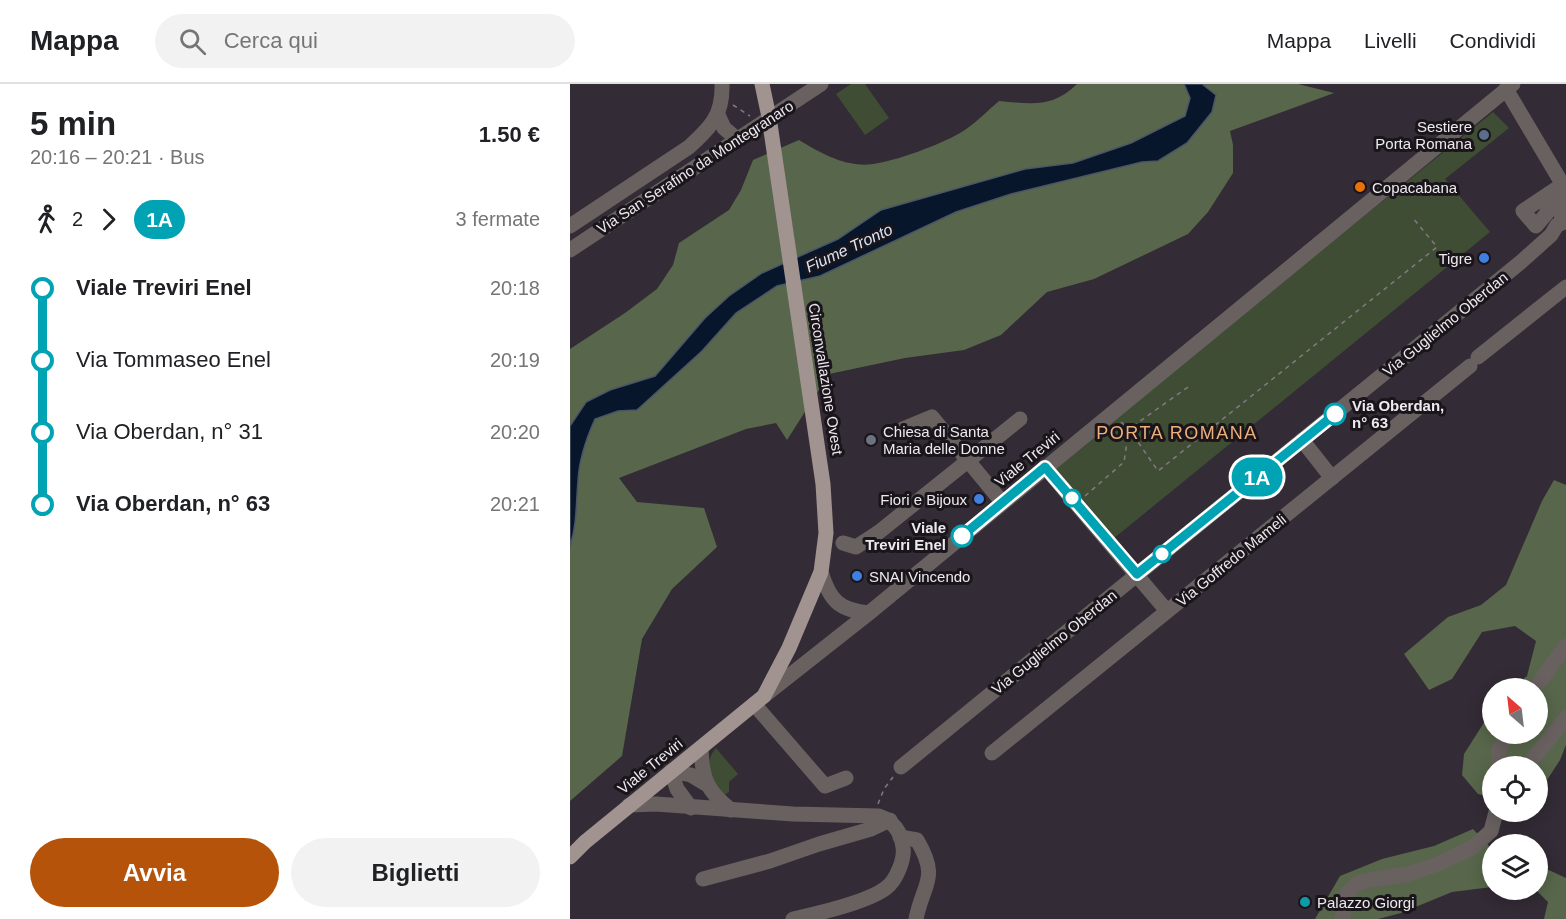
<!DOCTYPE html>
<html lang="it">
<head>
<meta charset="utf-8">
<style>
	:root { --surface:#fff; --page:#f2f2f2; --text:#202124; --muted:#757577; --line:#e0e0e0; --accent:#b45309 }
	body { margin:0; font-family:Helvetica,sans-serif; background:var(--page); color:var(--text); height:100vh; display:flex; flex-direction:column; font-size:22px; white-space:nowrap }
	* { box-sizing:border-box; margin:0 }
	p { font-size:20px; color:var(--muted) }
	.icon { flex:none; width:33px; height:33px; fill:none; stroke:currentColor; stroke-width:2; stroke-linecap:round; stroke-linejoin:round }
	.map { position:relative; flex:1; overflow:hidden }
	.side { display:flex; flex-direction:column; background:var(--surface); width:570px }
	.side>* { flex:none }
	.badge { padding:0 12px; border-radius:20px; font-size:21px; line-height:39px }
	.needle { width:39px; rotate:332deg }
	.buttons { position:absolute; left:912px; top:594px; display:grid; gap:12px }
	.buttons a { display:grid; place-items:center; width:66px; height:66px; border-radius:50%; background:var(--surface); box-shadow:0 3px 15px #0003; font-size:30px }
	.map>.badge { position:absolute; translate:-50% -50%; box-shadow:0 0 0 3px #fff }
	.legs { display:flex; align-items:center; gap:9px; height:66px; padding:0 30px; font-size:20px }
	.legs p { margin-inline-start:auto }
	.headline { display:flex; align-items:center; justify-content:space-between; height:102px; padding:0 30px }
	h1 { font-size:33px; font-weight:600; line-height:45px }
	.action { display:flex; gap:12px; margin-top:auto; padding:12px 30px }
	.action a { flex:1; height:69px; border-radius:36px; background:var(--accent); color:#fff; font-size:24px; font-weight:600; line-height:69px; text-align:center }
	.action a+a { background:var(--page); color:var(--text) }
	ul { padding:0 30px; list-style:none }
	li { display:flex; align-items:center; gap:21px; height:72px; font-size:22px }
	li i { display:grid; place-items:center; width:9px; height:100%; margin:0 8px; background:currentColor }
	li i::after { content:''; width:15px; height:15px; margin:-8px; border:4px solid; border-radius:50%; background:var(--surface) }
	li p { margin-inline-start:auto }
	li:first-child i { background:linear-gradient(#0000 50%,currentColor 0) }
	li:last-child i { background:linear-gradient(currentColor 50%,#0000 0) }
	header { display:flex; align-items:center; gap:36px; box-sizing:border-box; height:84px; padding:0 30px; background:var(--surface); border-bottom:2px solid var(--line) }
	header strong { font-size:28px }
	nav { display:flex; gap:33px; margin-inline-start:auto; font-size:21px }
	.search { width:420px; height:54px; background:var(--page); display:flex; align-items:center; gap:15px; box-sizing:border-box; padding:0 21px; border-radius:33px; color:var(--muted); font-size:22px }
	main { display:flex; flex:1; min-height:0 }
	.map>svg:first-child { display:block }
</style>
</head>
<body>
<header>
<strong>Mappa</strong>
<div class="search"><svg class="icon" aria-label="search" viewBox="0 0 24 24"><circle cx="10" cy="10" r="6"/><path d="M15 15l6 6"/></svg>Cerca qui</div>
<nav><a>Mappa</a><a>Livelli</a><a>Condividi</a></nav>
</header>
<main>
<section class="side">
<div class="headline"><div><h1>5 min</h1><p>20:16 – 20:21 · Bus</p></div><b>1.50 €</b></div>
<div class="legs"><svg class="icon" aria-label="walk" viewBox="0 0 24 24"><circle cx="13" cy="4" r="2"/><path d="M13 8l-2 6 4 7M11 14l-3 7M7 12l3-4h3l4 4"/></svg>2<svg class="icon" aria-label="forward" viewBox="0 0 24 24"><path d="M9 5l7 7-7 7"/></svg><b class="badge" style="background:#00a3b4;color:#fff">1A</b><p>3 fermate</p></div>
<ul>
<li><i style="color:#00a3b4"></i><b>Viale Treviri Enel</b><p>20:18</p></li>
<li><i style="color:#00a3b4"></i><span>Via Tommaseo Enel</span><p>20:19</p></li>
<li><i style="color:#00a3b4"></i><span>Via Oberdan, n° 31</span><p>20:20</p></li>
<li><i style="color:#00a3b4"></i><b>Via Oberdan, n° 63</b><p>20:21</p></li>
</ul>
<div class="action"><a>Avvia</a><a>Biglietti</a></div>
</section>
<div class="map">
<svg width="996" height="835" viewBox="0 0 996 835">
	<rect width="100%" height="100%" fill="#332b35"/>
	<!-- green -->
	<g fill="#3f4d34">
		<path d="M281,0H295L319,34L295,51L266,10Z"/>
		<path d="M923,28L939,44L875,95L920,148L543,455L481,385Z"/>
		<path d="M146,664L168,690L159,698V708L153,712C140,699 133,678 146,664Z"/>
	</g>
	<!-- forest -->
	<g fill="#58674b">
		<path d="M507,0H614L621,14L615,32L561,59L503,79L455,85L311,126L268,155L192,189L159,212L135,234L85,292L40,306L16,318L0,342V265L55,229L87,205L103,181L109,159L159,126L171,106L183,76L229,56C250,69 277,84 303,80C326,77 369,61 390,49C404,41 417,27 429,17C461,20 483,24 507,0Z"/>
		<path d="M632,0H728L764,9L660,47L663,61V89L638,128L618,150L524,195L477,208L431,251L394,266L335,274L259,290L217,356L206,339L176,345L49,394L67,418L134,424L147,463L102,505L72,555L52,672L0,717V462C7,441 6,419 8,397C9,375 16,355 25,335L48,327L67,326L132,267L166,229L207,202L250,192L386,128L441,110L572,78L588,77L646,11Z"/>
		<path d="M984,396L996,401V661L990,676L968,710V682H922V713L908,710L892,691L894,670L922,626V650H968V604H943L957,592L966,557L945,542L912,548L882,595L859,606L834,570L878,533L911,521L936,501L972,417Z"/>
		<path d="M903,745L922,765V803L882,808L831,829L808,835H745L770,792L812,775L864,762Z"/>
		<path d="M968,781L996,794V835H974L978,818L966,806Z"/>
	</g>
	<!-- water -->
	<path fill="#07162b" stroke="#4c5566" stroke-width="1.5" d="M614,0H632L646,11L642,28L617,59L588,77L572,78L441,110L386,128L250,192L207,202L166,229L132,267L67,326L48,327L25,335C16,355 9,375 8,397C6,419 7,441 0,462V342L16,318L40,306L85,292L135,234L159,212L192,189L268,155L311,126L455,85L503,79L561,59L615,32L620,14Z"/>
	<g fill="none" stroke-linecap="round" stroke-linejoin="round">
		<!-- path -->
		<g stroke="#817a83" stroke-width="1.5" stroke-dasharray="4.5 4.5" stroke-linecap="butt">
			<path d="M163,21L180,32"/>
			<path d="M551,338L559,345L588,387L867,163L842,133"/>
			<path d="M515,412L554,378L559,345L618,303"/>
			<path d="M308,720L314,705L323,693"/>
		</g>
		<!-- minor -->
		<g stroke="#686160" stroke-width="15">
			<path d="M148,31L154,44L167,55"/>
			<path d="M978,110L977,129L966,142L953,127L992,101"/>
			<path d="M0,142L119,63C141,43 153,31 152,0"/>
			<path d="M0,166L251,0"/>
			<path d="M908,273L996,203"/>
			<path d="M333,345L362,333L432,418"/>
			<path d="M732,356L762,394"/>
			<path d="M475,383L597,527"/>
			<path d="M273,459L286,463L309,448L450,335"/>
			<path d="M251,488C260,517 269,526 299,529"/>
			<path d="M965,604L996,562"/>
			<path d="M195,611L299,529L943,0"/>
			<path d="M184,620L255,702L276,694"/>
			<path d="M131,664C132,695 137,707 161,726"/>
			<path d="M422,669L900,282"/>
			<path d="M929,682V666L937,650"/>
			<path d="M957,682L996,634"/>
			<path d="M331,683L952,177L981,151L987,141L992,139L993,134L991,131L993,111L990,96L936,5"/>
			<path d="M59,721L86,720L223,730L309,732C323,737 331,747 333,763C335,775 326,797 316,804C298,818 246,830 223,835"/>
			<path d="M121,724L107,705L101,687L121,691L136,700"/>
			<path d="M330,753L347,756C370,795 353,799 346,835"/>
			<path d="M133,795L200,777L249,760L301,745L320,736"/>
			<path d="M772,835L777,809L789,798L838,790L868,780L903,763L921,747L926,728"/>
		</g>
		<!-- major -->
		<path stroke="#a19390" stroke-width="15" d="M0,773L15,758L194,612L219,564L251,488L256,449L253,400L199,33L192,0"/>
	</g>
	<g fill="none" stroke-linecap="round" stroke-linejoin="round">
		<!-- line-1 casing -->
		<g stroke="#fff" stroke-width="14">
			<path id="line-1" d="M392,452L475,383L567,490L765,330"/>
		</g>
		<!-- line-1 -->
		<use href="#line-1" stroke="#00a3b4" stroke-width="9"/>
	</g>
	<!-- markers -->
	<circle fill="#5c6f8a" stroke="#19151a" stroke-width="2" cx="914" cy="51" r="6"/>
	<circle fill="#e8710a" stroke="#19151a" stroke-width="2" cx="790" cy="103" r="6"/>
	<g fill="#3f7fe0" stroke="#19151a" stroke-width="2">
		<circle cx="914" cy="174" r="6"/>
		<circle cx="409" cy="415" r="6"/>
		<circle cx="287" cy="492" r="6"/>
	</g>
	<g fill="#fff" stroke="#00a3b4" stroke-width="3">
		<circle cx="765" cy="330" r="10"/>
		<circle cx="502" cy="414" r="8"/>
		<circle cx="392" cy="452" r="10"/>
		<circle cx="592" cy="470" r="8"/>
	</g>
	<circle fill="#6b7280" stroke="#19151a" stroke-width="2" cx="301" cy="356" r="6"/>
	<circle fill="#0f9aa8" stroke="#19151a" stroke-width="2" cx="735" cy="818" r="6"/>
	<g text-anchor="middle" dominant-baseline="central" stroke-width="6" stroke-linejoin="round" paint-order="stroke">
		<!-- poi labels -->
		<g font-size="15" fill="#eee9ef" stroke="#19151a" text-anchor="start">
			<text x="902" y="42" text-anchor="end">Sestiere<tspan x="902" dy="17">Porta Romana</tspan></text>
			<text x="802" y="103">Copacabana</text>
			<text x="902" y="174" text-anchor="end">Tigre</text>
			<text x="313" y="347">Chiesa di Santa<tspan x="313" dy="17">Maria delle Donne</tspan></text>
			<text x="397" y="415" text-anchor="end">Fiori e Bijoux</text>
			<text x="299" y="492">SNAI Vincendo</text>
			<text x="747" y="818">Palazzo Giorgi</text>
		</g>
		<!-- street labels -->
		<g font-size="15" fill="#eee9ef" stroke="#19151a">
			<text transform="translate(125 83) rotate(-33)">Via San Serafino da Montegranaro</text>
			<text transform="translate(875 240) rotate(-39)">Via Guglielmo Oberdan</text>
			<text transform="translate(256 295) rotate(81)">Circonvallazione Ovest</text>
			<text transform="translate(457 375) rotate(-39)">Viale Treviri</text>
			<text transform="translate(661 476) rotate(-39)">Via Goffredo Mameli</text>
			<text transform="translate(484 558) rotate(-39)">Via Guglielmo Oberdan</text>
			<text transform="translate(80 682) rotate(-39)">Viale Treviri</text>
		</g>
		<!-- stop labels -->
		<g font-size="15" font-weight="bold" fill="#eee9ef" stroke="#19151a" text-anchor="start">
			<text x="782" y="321">Via Oberdan,<tspan x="782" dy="17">n° 63</tspan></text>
			<text x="376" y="443" text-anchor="end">Viale<tspan x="376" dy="17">Treviri Enel</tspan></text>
		</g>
		<!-- water labels -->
		<g font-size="16" font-style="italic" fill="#d7e5f9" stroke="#19151a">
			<text transform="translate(279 164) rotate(-25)">Fiume Tronto</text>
		</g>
		<!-- quarter labels -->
		<g font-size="18" letter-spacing="1.5" fill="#eeaf7b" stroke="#19151a">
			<text x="607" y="349">PORTA ROMANA</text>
		</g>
	</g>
</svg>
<div class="buttons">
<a><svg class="needle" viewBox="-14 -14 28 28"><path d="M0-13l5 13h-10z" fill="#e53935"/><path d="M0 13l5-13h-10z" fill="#757577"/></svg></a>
<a><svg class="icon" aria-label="locate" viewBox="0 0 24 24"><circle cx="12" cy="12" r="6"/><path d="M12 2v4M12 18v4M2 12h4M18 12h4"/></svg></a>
<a><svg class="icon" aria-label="layers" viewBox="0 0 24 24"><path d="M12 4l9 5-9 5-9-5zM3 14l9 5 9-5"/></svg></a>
</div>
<b class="badge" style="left:687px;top:393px;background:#00a3b4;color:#fff">1A</b>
</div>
</main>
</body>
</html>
